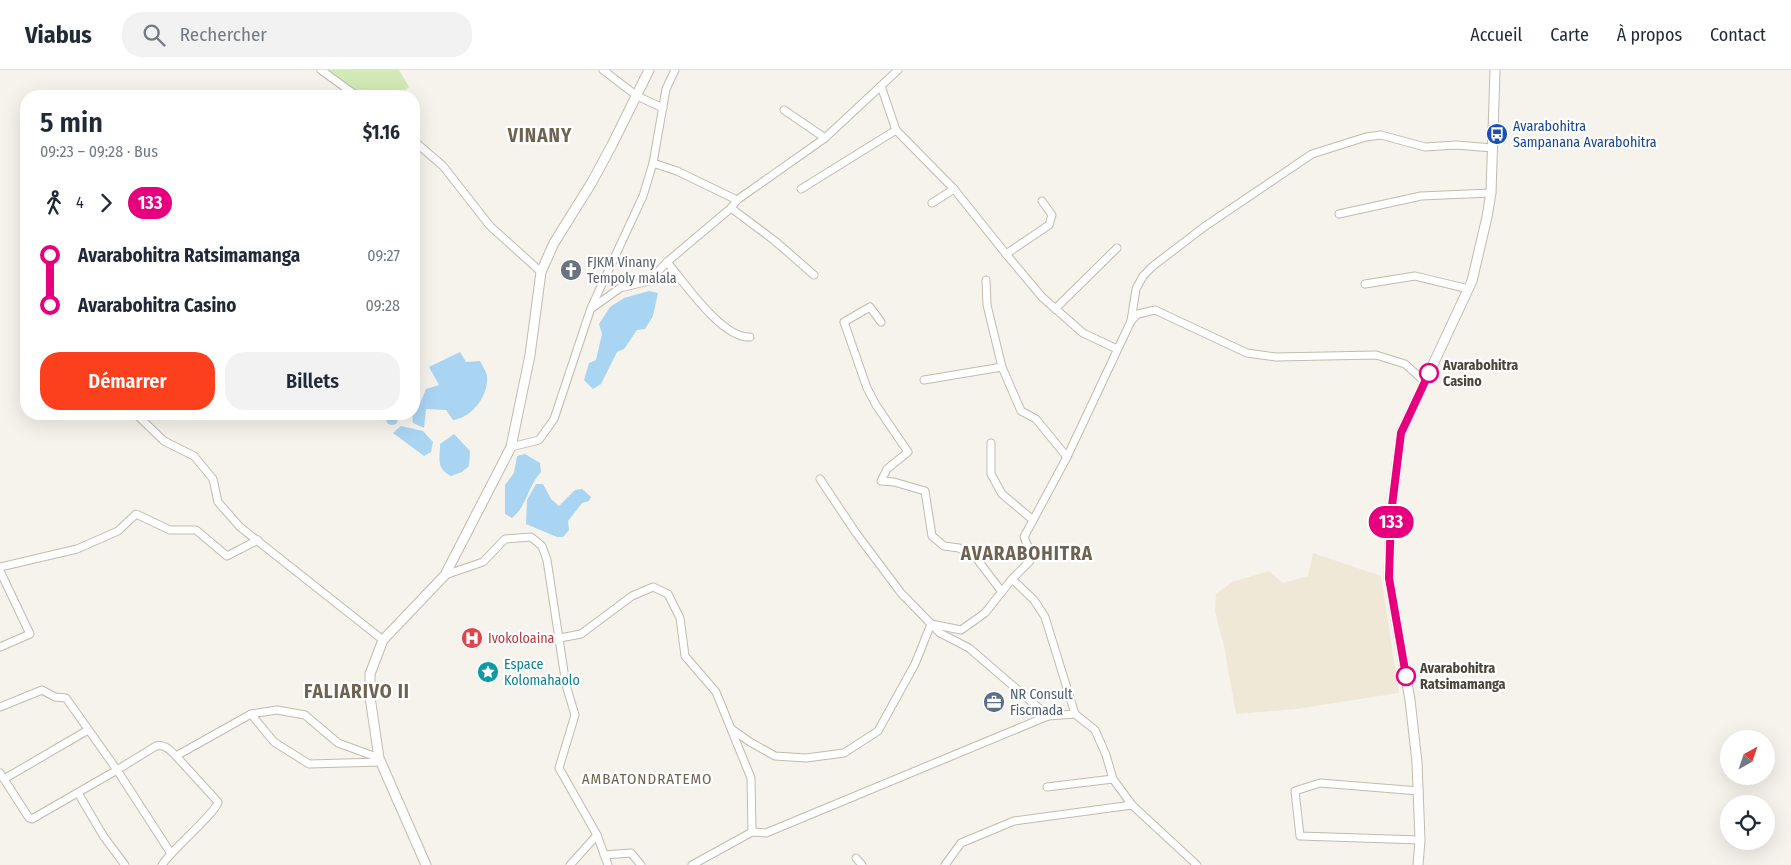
<!DOCTYPE html>
<html lang="fr">
<head>
<meta charset="utf-8">
<style>
	:root { --surface:#fff; --page:#f2f2f3; --text:#1f2937; --muted:#747a83; --line:#e0e1e3; --accent:#fc3f1d }
	body { margin:0; font-family:"Fira Sans Condensed",sans-serif; background:var(--page); color:var(--text); height:100vh; display:flex; flex-direction:column; font-size:19px; white-space:nowrap }
	* { box-sizing:border-box; margin:0 }
	p { font-size:16px; color:var(--muted) }
	.icon { flex:none; width:28px; height:28px; fill:none; stroke:currentColor; stroke-width:2; stroke-linecap:round; stroke-linejoin:round }
	.map { position:relative; flex:1; overflow:hidden }
	.details { position:absolute; left:20px; top:20px; width:400px; height:330px; display:flex; flex-direction:column; background:var(--surface); border-radius:20px; box-shadow:0 5px 20px #0002 }
	.details>* { flex:none }
	.badge { padding:0 10px; border-radius:16px; font-size:18px; line-height:32px }
	.needle { width:32px; rotate:40deg }
	.buttons { position:absolute; left:1720px; top:660px; display:grid; gap:10px }
	.buttons a { display:grid; place-items:center; width:55px; height:55px; border-radius:50%; background:var(--surface); box-shadow:0 5px 20px #0002; font-size:25px }
	.map>.badge { position:absolute; translate:-50% -50%; box-shadow:0 0 0 2px #fff }
	.legs { display:flex; align-items:center; gap:8px; height:55px; padding:0 20px; font-size:16px }
	.legs p { margin-inline-start:auto }
	.overview { display:flex; align-items:center; justify-content:space-between; height:85px; padding:0 20px }
	h1 { font-size:28px; font-weight:600; line-height:38px }
	.button { display:flex; gap:10px; margin-top:auto; padding:10px 20px }
	.button a { flex:1; height:58px; border-radius:20px; background:var(--accent); color:#fff; font-size:20px; font-weight:600; line-height:58px; text-align:center }
	.button a+a { background:var(--page); color:var(--text) }
	ul { padding:0 20px; list-style:none }
	li { display:flex; align-items:center; gap:18px; height:50px; font-size:19px }
	li i { display:grid; place-items:center; width:8px; height:100%; margin:0 6px; background:currentColor }
	li i::after { content:''; width:12px; height:12px; margin:-6px; border:4px solid; border-radius:50%; background:var(--surface) }
	li p { margin-inline-start:auto }
	li:first-child i { background:linear-gradient(#0000 50%,currentColor 0) }
	li:last-child i { background:linear-gradient(currentColor 50%,#0000 0) }
	header { display:flex; align-items:center; gap:30px; box-sizing:border-box; height:70px; padding:0 25px; background:var(--surface); border-bottom:1px solid var(--line) }
	header strong { font-size:24px }
	nav { display:flex; gap:28px; margin-inline-start:auto; font-size:18px }
	.search { width:350px; height:45px; background:var(--page); display:flex; align-items:center; gap:12px; box-sizing:border-box; padding:0 18px; border-radius:20px; color:var(--muted); font-size:19px }
	.map>svg:first-child { display:block }
</style>
</head>
<body>
<header>
<strong>Viabus</strong>
<div class="search"><svg class="icon" aria-label="search" viewBox="0 0 24 24"><circle cx="10" cy="10" r="6"/><path d="M15 15l6 6"/></svg>Rechercher</div>
<nav><a>Accueil</a><a>Carte</a><a>À propos</a><a>Contact</a></nav>
</header>
<div class="map">
<svg width="1791" height="795" viewBox="0 0 1791 795">
	<rect width="100%" height="100%" fill="#f6f3ec"/>
	<!-- education -->
	<path fill="#efe8d6" d="M1313,483L1381,506L1399,623L1296,639L1236,644L1224,576L1215,541L1216,524L1232,512L1269,501L1283,513L1308,506Z"/>
	<!-- green -->
	<path fill="#d2eab5" d="M321,0H399L409,17L398,26H357Z"/>
	<!-- water -->
	<g fill="#a9d4f2">
		<path d="M649,221L658,223L653,246L645,259L637,260L624,279L617,282L601,314L593,319L584,310L589,293L596,290L602,264L599,254L610,237L624,228Z"/>
		<path d="M460,282L466,292L480,291C482,295 486,301 487,306C489,325 472,348 453,350L446,340L426,339L424,358L413,353L412,344L419,336L426,319L439,315L429,297Z"/>
		<circle cx="392" cy="349" r="6"/>
		<path d="M401,356L423,361L433,372L431,382L424,386L393,363Z"/>
		<path d="M454,364L470,381L469,396L462,402L451,406C436,398 440,390 440,374Z"/>
		<path d="M525,384L540,393L541,402C528,416 527,436 512,448L505,444V415L514,403L517,386Z"/>
		<path d="M536,414H543L551,429L559,436L575,420L582,419L591,427L589,431L582,433L568,451L569,460L563,467H557L526,454L527,430Z"/>
	</g>
	<g fill="none" stroke-linecap="round" stroke-linejoin="round">
		<!-- minor casing -->
		<g stroke="#c2bbae" stroke-width="9">
			<g id="minor">
				<path d="M321,0L357,26"/>
				<path d="M603,0L637,26L663,38"/>
				<path d="M881,16L896,60"/>
				<path d="M784,40L825,68"/>
				<path d="M414,71L443,96L490,156L541,202"/>
				<path d="M653,93L677,101L737,130"/>
				<path d="M801,119L896,60L954,119"/>
				<path d="M1042,131L1052,145L1049,155L1006,184L1042,227L1083,263L1117,279"/>
				<path d="M932,133L954,119L1006,184"/>
				<path d="M1339,144L1421,126L1491,123"/>
				<path d="M667,192C684,212 722,269 750,267"/>
				<path d="M814,205L775,171L731,138L737,130L825,68L898,0"/>
				<path d="M986,210L987,235L1002,297L1021,341L1036,349L1067,387"/>
				<path d="M1365,214L1415,206L1469,219"/>
				<path d="M592,238L620,218L649,211L667,192L731,138"/>
				<path d="M1055,239L1117,178"/>
				<path d="M1131,251L1136,219L1143,206L1153,196L1204,157L1312,84L1366,67L1381,65L1425,77L1456,75L1493,78"/>
				<path d="M881,252L870,237L844,252L867,318L876,335L908,382L887,399L881,411L894,412L925,421L932,466L944,476L959,478L977,489L1002,522"/>
				<path d="M924,310L1002,297"/>
				<path d="M136,344L164,371L194,386L213,409L218,432L240,457L383,570"/>
				<path d="M991,373V404L1002,424L1033,450"/>
				<path d="M511,377L539,370L554,349L591,238L643,126L653,93L666,19L675,0"/>
				<path d="M820,409L856,463L901,523L940,563L969,578L1048,646L1075,644L1095,660L1106,685L1113,709L1132,735L1197,795"/>
				<path d="M0,497L77,479L118,461L136,444L170,460H196L227,486L258,470"/>
				<path d="M0,501L30,564L0,577"/>
				<path d="M445,505L483,492L505,469L531,467L542,476L547,490L566,615L575,645L559,698L597,765L608,795"/>
				<path d="M560,568L581,564L632,526L653,517L668,524L680,548L685,586L716,622L751,708L752,762L766,763L1048,646"/>
				<path d="M0,637L42,620L55,627L66,628L117,700L156,676C165,674 170,680 176,686L251,644L277,640L305,645L338,673L379,688"/>
				<path d="M251,644L274,672L309,694L381,692"/>
				<path d="M1075,644L1045,547L1034,530L1012,509L1030,491L1029,479L1024,467L1067,387L1131,251L1138,244L1155,240L1247,283L1276,287L1376,285L1405,294L1424,311"/>
				<path d="M733,660L750,672L775,686L806,688L844,683L878,661L915,594L931,554L961,560L985,543L1012,509"/>
				<path d="M0,703L29,748L32,749L117,700L170,782"/>
				<path d="M4,709L88,660"/>
				<path d="M1047,717L1113,709"/>
				<path d="M1419,721L1320,713L1295,721L1300,766L1420,770"/>
				<path d="M78,723L104,767L125,795"/>
				<path d="M604,785L631,783L641,795"/>
				<path d="M856,788L862,795"/>
				<path d="M162,795C172,779 216,743 218,732L176,686"/>
				<path d="M570,795L597,765"/>
				<path d="M692,795L752,762"/>
				<path d="M945,795L961,773L1014,751L1132,735"/>
			</g>
		</g>
		<!-- tertiary casing -->
		<g stroke="#c2bbae" stroke-width="11">
			<g id="tertiary">
				<path d="M426,795L379,688L370,627V604L383,570L445,505L511,377L530,285L541,202L554,173L592,112L613,73L649,0"/>
				<path d="M1418,795L1420,770L1417,692L1410,630L1389,508L1391,444L1401,363L1472,211L1487,147L1491,123L1495,0"/>
			</g>
		</g>
		<!-- minor -->
		<use href="#minor" stroke="#fff" stroke-width="7"/>
		<!-- tertiary -->
		<use href="#tertiary" stroke="#fff" stroke-width="9"/>
	</g>
	<g fill="none" stroke-linecap="round" stroke-linejoin="round">
		<!-- line-1 casing -->
		<g stroke="#fff" stroke-width="11">
			<path id="line-1" d="M1406,606L1389,508L1391,444L1401,363L1429,303"/>
		</g>
		<!-- line-1 -->
		<use href="#line-1" stroke="#e6007e" stroke-width="8"/>
	</g>
	<!-- icons -->
	<defs>
		<g id="bus-disc" transform="scale(1.125)"><circle r="9.5" fill="#1a4fb4" stroke="#fff"/><path d="M-5-6H5V4H4V6H2V4H-2V6H-4V4H-5ZM-3.5-4V0h7V-4ZM-3.5 1.2v1.5H-2V1.2ZM2 1.2v1.5H3.5V1.2Z" fill="#fff"/></g>
		<g id="church-disc" transform="scale(1.125)"><circle r="9.5" fill="#6b7280" stroke="#fff"/><path d="M-1.2-6h2.4v3.5h3.3v2.4h-3.3V6h-2.4V-.1h-3.3v-2.4h3.3Z" fill="#fff"/></g>
		<g id="hospital-disc" transform="scale(1.125)"><circle r="9.5" fill="#e0444e" stroke="#fff"/><path d="M-5-5h3v3.5h4V-5h3V5h-3V1.5h-4V5h-3Z" fill="#fff"/></g>
		<g id="sight-disc" transform="scale(1.125)"><circle r="9.5" fill="#0f9aa8" stroke="#fff"/><path d="M0-6L1.8-2.2L6-1.7L2.9 1.2L3.7 5.4L0 3.3L-3.7 5.4L-2.9 1.2L-6-1.7L-1.8-2.2Z" fill="#fff"/></g>
		<g id="office-disc" transform="scale(1.125)"><circle r="9.5" fill="#5c6f8a" stroke="#fff"/><path d="M-6-3h4V-5.5h4V-3h4V5H-6ZM-1-4.5V-3h2v-1.5ZM-6 0V1H6V0Z" fill="#fff"/></g>
	</defs>
	<g fill-rule="evenodd">
		<use href="#bus-disc" x="1497" y="64"/>
		<use href="#church-disc" x="571" y="200"/>
		<use href="#hospital-disc" x="472" y="568"/>
		<use href="#sight-disc" x="488" y="602"/>
		<use href="#office-disc" x="994" y="632"/>
	</g>
	<!-- markers -->
	<g fill="#fff" stroke="#e6007e" stroke-width="2.5">
		<circle cx="1429" cy="303" r="9"/>
		<circle cx="1406" cy="606" r="9"/>
	</g>
	<g text-anchor="middle" dominant-baseline="central" stroke-width="4.5" stroke-linejoin="round" paint-order="stroke">
		<!-- transit labels -->
		<g font-size="14" fill="#164399" stroke="#fff" text-anchor="start">
			<text x="1513" y="56">Avarabohitra<tspan x="1513" dy="16">Sampanana Avarabohitra</tspan></text>
		</g>
		<!-- worship labels -->
		<g font-size="14" fill="#5b616d" stroke="#fff" text-anchor="start">
			<text x="587" y="192">FJKM Vinany<tspan x="587" dy="16">Tempoly malala</tspan></text>
		</g>
		<!-- stop labels -->
		<g font-size="14" font-weight="bold" fill="#4b4439" stroke="#fff" text-anchor="start">
			<text x="1443" y="295">Avarabohitra<tspan x="1443" dy="16">Casino</tspan></text>
			<text x="1420" y="598">Avarabohitra<tspan x="1420" dy="16">Ratsimamanga</tspan></text>
		</g>
		<!-- health labels -->
		<g font-size="14" fill="#be3a42" stroke="#fff" text-anchor="start">
			<text x="488" y="568">Ivokoloaina</text>
		</g>
		<!-- culture labels -->
		<g font-size="14" fill="#0d838f" stroke="#fff" text-anchor="start">
			<text x="504" y="594">Espace<tspan x="504" dy="16">Kolomahaolo</tspan></text>
		</g>
		<!-- service labels -->
		<g font-size="14" fill="#4e5e75" stroke="#fff" text-anchor="start">
			<text x="1010" y="624">NR Consult<tspan x="1010" dy="16">Fiscmada</tspan></text>
		</g>
		<!-- neighbourhood labels -->
		<g font-size="15" letter-spacing="1" fill="#6e6250" stroke="#fff">
			<text x="647" y="709">AMBATONDRATEMO</text>
		</g>
		<!-- district labels -->
		<g font-size="19" font-weight="bold" letter-spacing="1" fill="#6e6250" stroke="#fff">
			<text x="540" y="65">VINANY</text>
			<text x="1027" y="483">AVARABOHITRA</text>
			<text x="357" y="621">FALIARIVO II</text>
		</g>
	</g>
</svg>
<div class="buttons">
<a><svg class="needle" viewBox="-14 -14 28 28"><path d="M0-13l5 13h-10z" fill="#e53935"/><path d="M0 13l5-13h-10z" fill="#747a83"/></svg></a>
<a><svg class="icon" aria-label="locate" viewBox="0 0 24 24"><circle cx="12" cy="12" r="6"/><path d="M12 2v4M12 18v4M2 12h4M18 12h4"/></svg></a>
</div>
<b class="badge" style="left:1391px;top:452px;background:#e6007e;color:#fff">133</b>
<section class="details">
<div class="overview"><div><h1>5 min</h1><p>09:23 – 09:28 · Bus</p></div><b>$1.16</b></div>
<div class="legs"><svg class="icon" aria-label="walk" viewBox="0 0 24 24"><circle cx="13" cy="4" r="2"/><path d="M13 8l-2 6 4 7M11 14l-3 7M7 12l3-4h3l4 4"/></svg>4<svg class="icon" aria-label="forward" viewBox="0 0 24 24"><path d="M9 5l7 7-7 7"/></svg><b class="badge" style="background:#e6007e;color:#fff">133</b></div>
<ul>
<li><i style="color:#e6007e"></i><b>Avarabohitra Ratsimamanga</b><p>09:27</p></li>
<li><i style="color:#e6007e"></i><b>Avarabohitra Casino</b><p>09:28</p></li>
</ul>
<div class="button"><a>Démarrer</a><a>Billets</a></div>
</section>
</div>
</body>
</html>
